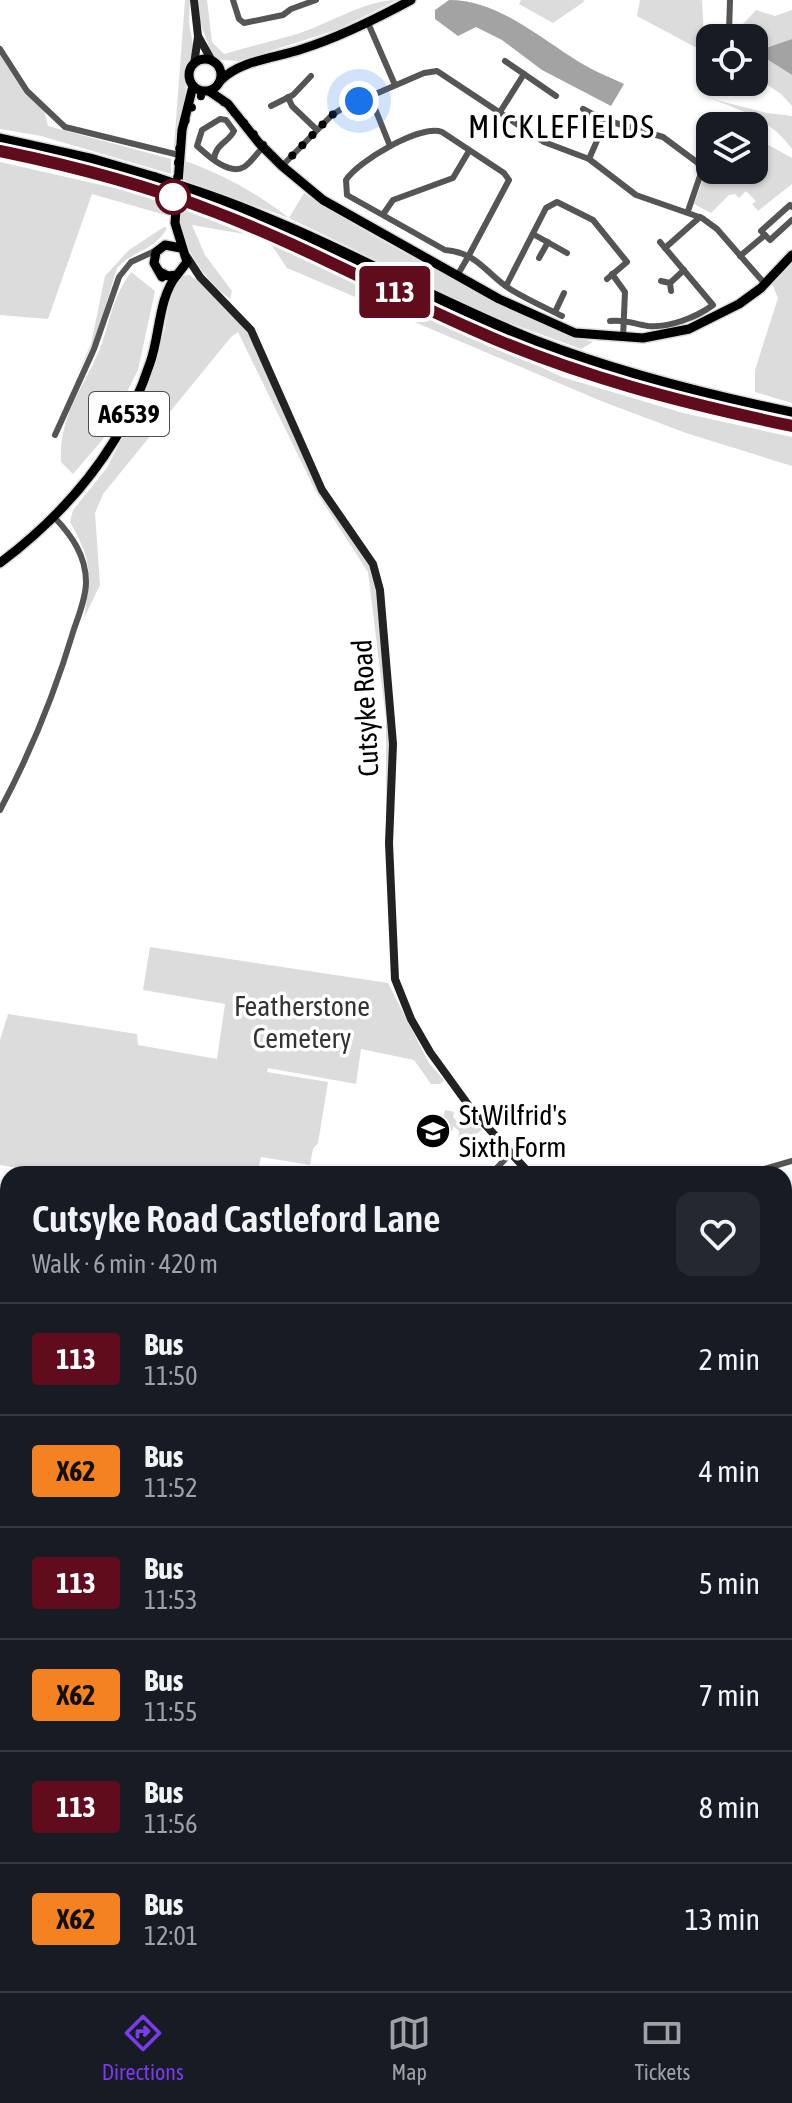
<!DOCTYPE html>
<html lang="en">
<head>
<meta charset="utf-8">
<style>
	:root { --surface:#171b24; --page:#242831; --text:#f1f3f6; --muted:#9ea1a6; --line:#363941; --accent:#7c3aed }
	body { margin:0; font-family:"Asap Condensed",sans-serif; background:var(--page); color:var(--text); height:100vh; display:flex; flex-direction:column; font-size:30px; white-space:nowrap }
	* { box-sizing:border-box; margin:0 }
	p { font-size:26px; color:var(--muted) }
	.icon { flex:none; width:44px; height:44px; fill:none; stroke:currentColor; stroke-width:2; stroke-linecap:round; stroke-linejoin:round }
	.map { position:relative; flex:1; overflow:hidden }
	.drawer { position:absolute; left:0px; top:1166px; width:792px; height:826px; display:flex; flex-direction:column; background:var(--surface); border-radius:24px 24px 0 0; box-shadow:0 2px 6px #0004 }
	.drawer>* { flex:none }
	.badge { padding:0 16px; border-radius:6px; font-size:28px; line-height:52px }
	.controls { position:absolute; left:696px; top:24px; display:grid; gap:16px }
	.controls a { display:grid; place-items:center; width:72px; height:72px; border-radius:16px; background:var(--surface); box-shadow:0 2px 6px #0004; font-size:40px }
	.you { position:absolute; width:40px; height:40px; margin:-20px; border:6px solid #fff; border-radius:50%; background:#1a73e8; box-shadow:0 0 0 12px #1a73e833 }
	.map>.badge { position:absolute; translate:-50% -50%; box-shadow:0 0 0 4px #fff }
	.round { display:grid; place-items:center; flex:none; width:84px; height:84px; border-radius:16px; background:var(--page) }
	.summary { display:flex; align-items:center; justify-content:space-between; height:136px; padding:0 32px }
	h1 { font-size:38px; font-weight:600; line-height:60px }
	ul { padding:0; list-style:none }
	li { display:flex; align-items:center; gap:24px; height:112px; padding:0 32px; border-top:2px solid var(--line) }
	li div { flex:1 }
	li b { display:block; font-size:30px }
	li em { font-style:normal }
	li .badge { min-width:88px; font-weight:700; text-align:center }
	.tab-bar { display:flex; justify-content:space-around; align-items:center; height:112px; border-top:2px solid var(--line); background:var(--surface); font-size:22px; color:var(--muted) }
	.tab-bar a { display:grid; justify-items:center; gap:4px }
	.tab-bar .current { color:var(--accent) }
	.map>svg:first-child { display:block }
</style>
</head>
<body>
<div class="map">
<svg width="792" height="1991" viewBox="0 0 792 1991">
	<rect width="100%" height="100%" fill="#fff"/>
	<!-- green -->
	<g fill="#dcdcdc">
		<path d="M185,0H190L189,23L194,51L183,73L188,97L177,148L174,147Z"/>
		<path d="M199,0H207L212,42L224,54C248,47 273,41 297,34C328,24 366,0 397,0L339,29L239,61L222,60L212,55L200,22Z"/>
		<path d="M521,0H582L585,1L553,23L519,4Z"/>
		<path d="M640,0H702L704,37L710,41V55L637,16Z"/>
		<path d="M756,10L775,16L792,10V39L760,50L765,58L792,75V106L781,94L754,76V38H730Z"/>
		<path d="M0,50L44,110L48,126L171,159V174L41,136L0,129Z"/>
		<path d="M712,99L767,113L792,116V149C770,119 745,112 712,99Z"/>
		<path d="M754,137L792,158V184L758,211L752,204L756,201L746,191L739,198L735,194L729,195L711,213L694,204L707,169L705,156L710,142V170H754Z"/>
		<path d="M185,161C223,174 258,194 289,218L304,193C352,225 402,252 453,279C499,303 543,329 593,342L581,349L491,316L289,218L184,180Z"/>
		<path d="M0,162L159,198L158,200L171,204L169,216L92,194L48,319L0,315Z"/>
		<path d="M179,207L268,238L562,377L683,413L792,437V466L686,433L601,401L287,268L267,238L192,225L205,255L232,291L230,299C201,278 179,242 179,207Z"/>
		<path d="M164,227L167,228C156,250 132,251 117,268L97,335L73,383L91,344L105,276L129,250Z"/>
		<path d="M792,263V403L755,392V370L778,298L772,284Z"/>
		<path d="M131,272L155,291L138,370L103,439L73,474L61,462C58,409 91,381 105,334C112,310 116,293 131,272Z"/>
		<path d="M181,276L189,275L199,281L250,332L323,496L375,572L391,746L386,827V719L368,572L315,490L238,332L231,337L103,494L95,513L100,585L84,618C91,573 93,563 70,522L73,510L107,468L131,420L164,332L172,286Z"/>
		<path d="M150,947L388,983L429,1063L444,1080L440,1084H431L414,1060L361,1049L356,1084L268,1068L267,1072L328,1082L318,1143L313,1149L310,1165L261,1157L257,1174H54L0,1165V1040L8,1014L137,1034L138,1045L217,1059L225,1004L143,990Z"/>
		<path d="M445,1110L454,1112L453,1117L460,1124L469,1117L482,1130L465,1143H457L459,1131L453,1126L452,1131L441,1129Z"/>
		<path d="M8,1639V1738H0V1642Z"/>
		<path d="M194,1984H276L274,1991H195Z"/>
	</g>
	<!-- water -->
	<g fill="#a3a3a3">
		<path d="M449,0C496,0 535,34 573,58C589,69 607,76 624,84L611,106L542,70L502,40L476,27L458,36L435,19V10Z"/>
		<path d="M792,39V75L765,58L760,50Z"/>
	</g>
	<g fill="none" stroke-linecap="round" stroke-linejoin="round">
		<!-- primary casing -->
		<g stroke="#dbdbdb" stroke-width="12">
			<g id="primary">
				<circle cx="205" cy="75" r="16"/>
				<path d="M221,80C241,60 276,58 302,49C340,37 376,19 411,0"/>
				<path d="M209,91L228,104L259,143L282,166L323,200L499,299L575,333L643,338L689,329L739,304L761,288L792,255"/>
				<path d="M160,272L168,276L177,275L187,262L175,223L182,130L193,86"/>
				<path d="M162,277L154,263L156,252L165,245L181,248"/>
				<path d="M0,563C69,511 123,446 150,363C160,336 158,298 177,275"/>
			</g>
		</g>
		<!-- motorway casing -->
		<g stroke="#dbdbdb" stroke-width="14">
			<g id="motorway">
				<path d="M0,139L90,159L155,178"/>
				<path d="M0,151L96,173L150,190"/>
				<path d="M197,192C314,231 421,295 535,341C618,373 705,395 792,413"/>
				<path d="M193,203C290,240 381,291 477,331C579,375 684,403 792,426"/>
			</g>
		</g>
		<!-- minor -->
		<g stroke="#555" stroke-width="6">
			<path d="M233,0L239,19L244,23L283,15L291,9L316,0"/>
			<path d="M368,23L395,85"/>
			<path d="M729,32L730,0"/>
			<path d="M0,49L27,91L65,127L179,155"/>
			<path d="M505,61L524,74"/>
			<path d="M370,96L390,146"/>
			<path d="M288,97L292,106L317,130"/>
			<path d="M271,106L293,95L311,76"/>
			<path d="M583,109L602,119L663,137L698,163L701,173L688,211"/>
			<path d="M500,112L524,74L556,96"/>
			<path d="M589,159L606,120"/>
			<path d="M214,160C215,144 228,143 234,131L226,120L220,119L202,130L197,146C207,155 229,176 244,167C251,163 257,153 263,147"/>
			<path d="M282,166L332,115L343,108L424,73L437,71L544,142L589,159L636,195L702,218L717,229L765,284"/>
			<path d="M792,207L790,205L761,231L770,240L792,220"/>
			<path d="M384,213L393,200L453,178L469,151"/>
			<path d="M533,234L567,253"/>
			<path d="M665,248L700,217"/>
			<path d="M740,256L765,235"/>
			<path d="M539,258L548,242"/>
			<path d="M612,274L625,292L623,338"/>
			<path d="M457,276L468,257L509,180L504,173L442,132C421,124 358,161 346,180L347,195L445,250C479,253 486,274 510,289C526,299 544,307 562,316"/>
			<path d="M661,281L670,283L671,291"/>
			<path d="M670,283L684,270"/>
			<path d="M506,286L546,208L557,202L593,220L627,262L607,279"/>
			<path d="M555,312L564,293"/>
			<path d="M610,321C625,319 634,324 648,326C669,328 697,317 713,305L660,242"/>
			<path d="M55,435L94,349L119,277L131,262L157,250"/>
			<path d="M0,810C31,752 55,693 74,629C79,615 86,597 86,582C86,556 72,536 55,518"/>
			<path d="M491,1174L511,1153"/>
			<path d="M697,1174L757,1171L792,1161"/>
			<path d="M784,1255L792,1264"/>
			<path d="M784,1653L792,1649"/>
		</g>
		<!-- secondary -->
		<g stroke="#222" stroke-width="8">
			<path d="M194,0L198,36L212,61"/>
			<path d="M194,64L198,37"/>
			<path d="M187,257L200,277L251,330L322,490L373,564L380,590L393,744L389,843L395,979L411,1019L430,1052L472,1110L530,1174"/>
			<path d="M784,1377L792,1375"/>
			<path d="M0,1451L8,1450"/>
			<path d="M784,1709L792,1721"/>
		</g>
		<!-- primary -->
		<use href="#primary" stroke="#000" stroke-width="9"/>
		<!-- motorway -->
		<use href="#motorway" stroke="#000" stroke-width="11"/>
		<!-- motorway-bridge casing -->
		<g stroke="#dbdbdb" stroke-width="14" stroke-linecap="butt">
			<g id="motorway-bridge">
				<path d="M155,178L197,192"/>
				<path d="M150,190L193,203"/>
			</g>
		</g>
		<!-- motorway-bridge -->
		<use href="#motorway-bridge" stroke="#000" stroke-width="11"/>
	</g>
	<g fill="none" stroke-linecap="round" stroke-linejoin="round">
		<!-- line casing -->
		<g stroke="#fff" stroke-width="18">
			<path id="line" d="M0,151C73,166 146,185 215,212C304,246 387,292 474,330C576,376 683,403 792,426"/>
		</g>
		<!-- line -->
		<use href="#line" stroke="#600c1c" stroke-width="12"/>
		<!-- walk -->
		<path stroke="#000" stroke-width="8" stroke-dasharray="0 14.4" d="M173,197L176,201C179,163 174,116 207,91C226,96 264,149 282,166L332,115L359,101"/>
	</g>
	<!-- icons -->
	<defs>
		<g id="university-disc" transform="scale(1.8)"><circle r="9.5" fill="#000" stroke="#fff"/><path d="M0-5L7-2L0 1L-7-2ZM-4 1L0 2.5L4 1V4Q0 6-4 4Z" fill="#fff"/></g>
	</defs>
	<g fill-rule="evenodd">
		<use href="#university-disc" x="433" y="1131"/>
	</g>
	<!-- markers -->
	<circle fill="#fff" stroke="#600c1c" stroke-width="4" cx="173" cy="197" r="16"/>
	<g text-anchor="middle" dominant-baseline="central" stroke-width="7" stroke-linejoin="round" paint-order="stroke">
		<!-- shield labels -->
		<rect fill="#fff" stroke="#4c4c4c" stroke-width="2" x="89" y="392" width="80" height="44" rx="6"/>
		<g font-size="26" font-weight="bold" fill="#000">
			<text x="129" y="414">A6539</text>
		</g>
		<!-- street labels -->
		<g font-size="28" fill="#000" stroke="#fff">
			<text transform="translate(365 708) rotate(-93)">Cutsyke Road</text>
		</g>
		<!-- park labels -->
		<g font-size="28" fill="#333" stroke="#fff">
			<text x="302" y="1006">Featherstone<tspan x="302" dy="32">Cemetery</tspan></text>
		</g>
		<!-- poi labels -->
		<g font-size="28" fill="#000" stroke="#fff" text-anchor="start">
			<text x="459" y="1115">St Wilfrid's<tspan x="459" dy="32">Sixth Form</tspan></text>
		</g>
		<!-- quarter labels -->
		<g font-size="32" letter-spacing="2" fill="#000" stroke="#fff">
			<text x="562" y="126">MICKLEFIELDS</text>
		</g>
	</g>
</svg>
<div class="controls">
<a><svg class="icon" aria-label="locate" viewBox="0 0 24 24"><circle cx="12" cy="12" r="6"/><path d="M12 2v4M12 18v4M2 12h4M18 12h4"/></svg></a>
<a><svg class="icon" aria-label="layers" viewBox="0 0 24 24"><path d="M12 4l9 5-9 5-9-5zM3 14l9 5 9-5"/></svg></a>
</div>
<div class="you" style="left:359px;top:101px"></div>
<b class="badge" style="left:395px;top:292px;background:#600c1c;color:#fff">113</b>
<section class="drawer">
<div class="summary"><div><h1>Cutsyke Road Castleford Lane</h1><p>Walk · 6 min · 420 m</p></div><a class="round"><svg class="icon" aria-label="heart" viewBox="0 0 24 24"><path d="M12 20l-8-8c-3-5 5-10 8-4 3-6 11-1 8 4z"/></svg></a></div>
<ul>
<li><span class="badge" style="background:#600c1c;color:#fff">113</span><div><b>Bus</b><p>11:50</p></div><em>2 min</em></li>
<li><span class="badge" style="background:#f58220;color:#111">X62</span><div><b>Bus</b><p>11:52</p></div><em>4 min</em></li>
<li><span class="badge" style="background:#600c1c;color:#fff">113</span><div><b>Bus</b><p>11:53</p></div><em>5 min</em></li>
<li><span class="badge" style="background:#f58220;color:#111">X62</span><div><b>Bus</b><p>11:55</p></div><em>7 min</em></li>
<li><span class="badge" style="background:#600c1c;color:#fff">113</span><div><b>Bus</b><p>11:56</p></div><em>8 min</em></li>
<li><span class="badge" style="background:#f58220;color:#111">X62</span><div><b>Bus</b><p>12:01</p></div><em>13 min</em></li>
</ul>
</section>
</div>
<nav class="tab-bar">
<a class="current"><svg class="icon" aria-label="directions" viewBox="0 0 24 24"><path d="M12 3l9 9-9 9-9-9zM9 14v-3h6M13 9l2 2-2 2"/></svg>Directions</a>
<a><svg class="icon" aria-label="map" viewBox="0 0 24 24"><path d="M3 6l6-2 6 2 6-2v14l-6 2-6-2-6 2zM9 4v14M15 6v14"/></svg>Map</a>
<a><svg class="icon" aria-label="tickets" viewBox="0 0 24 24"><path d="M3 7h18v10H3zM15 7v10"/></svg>Tickets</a>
</nav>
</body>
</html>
